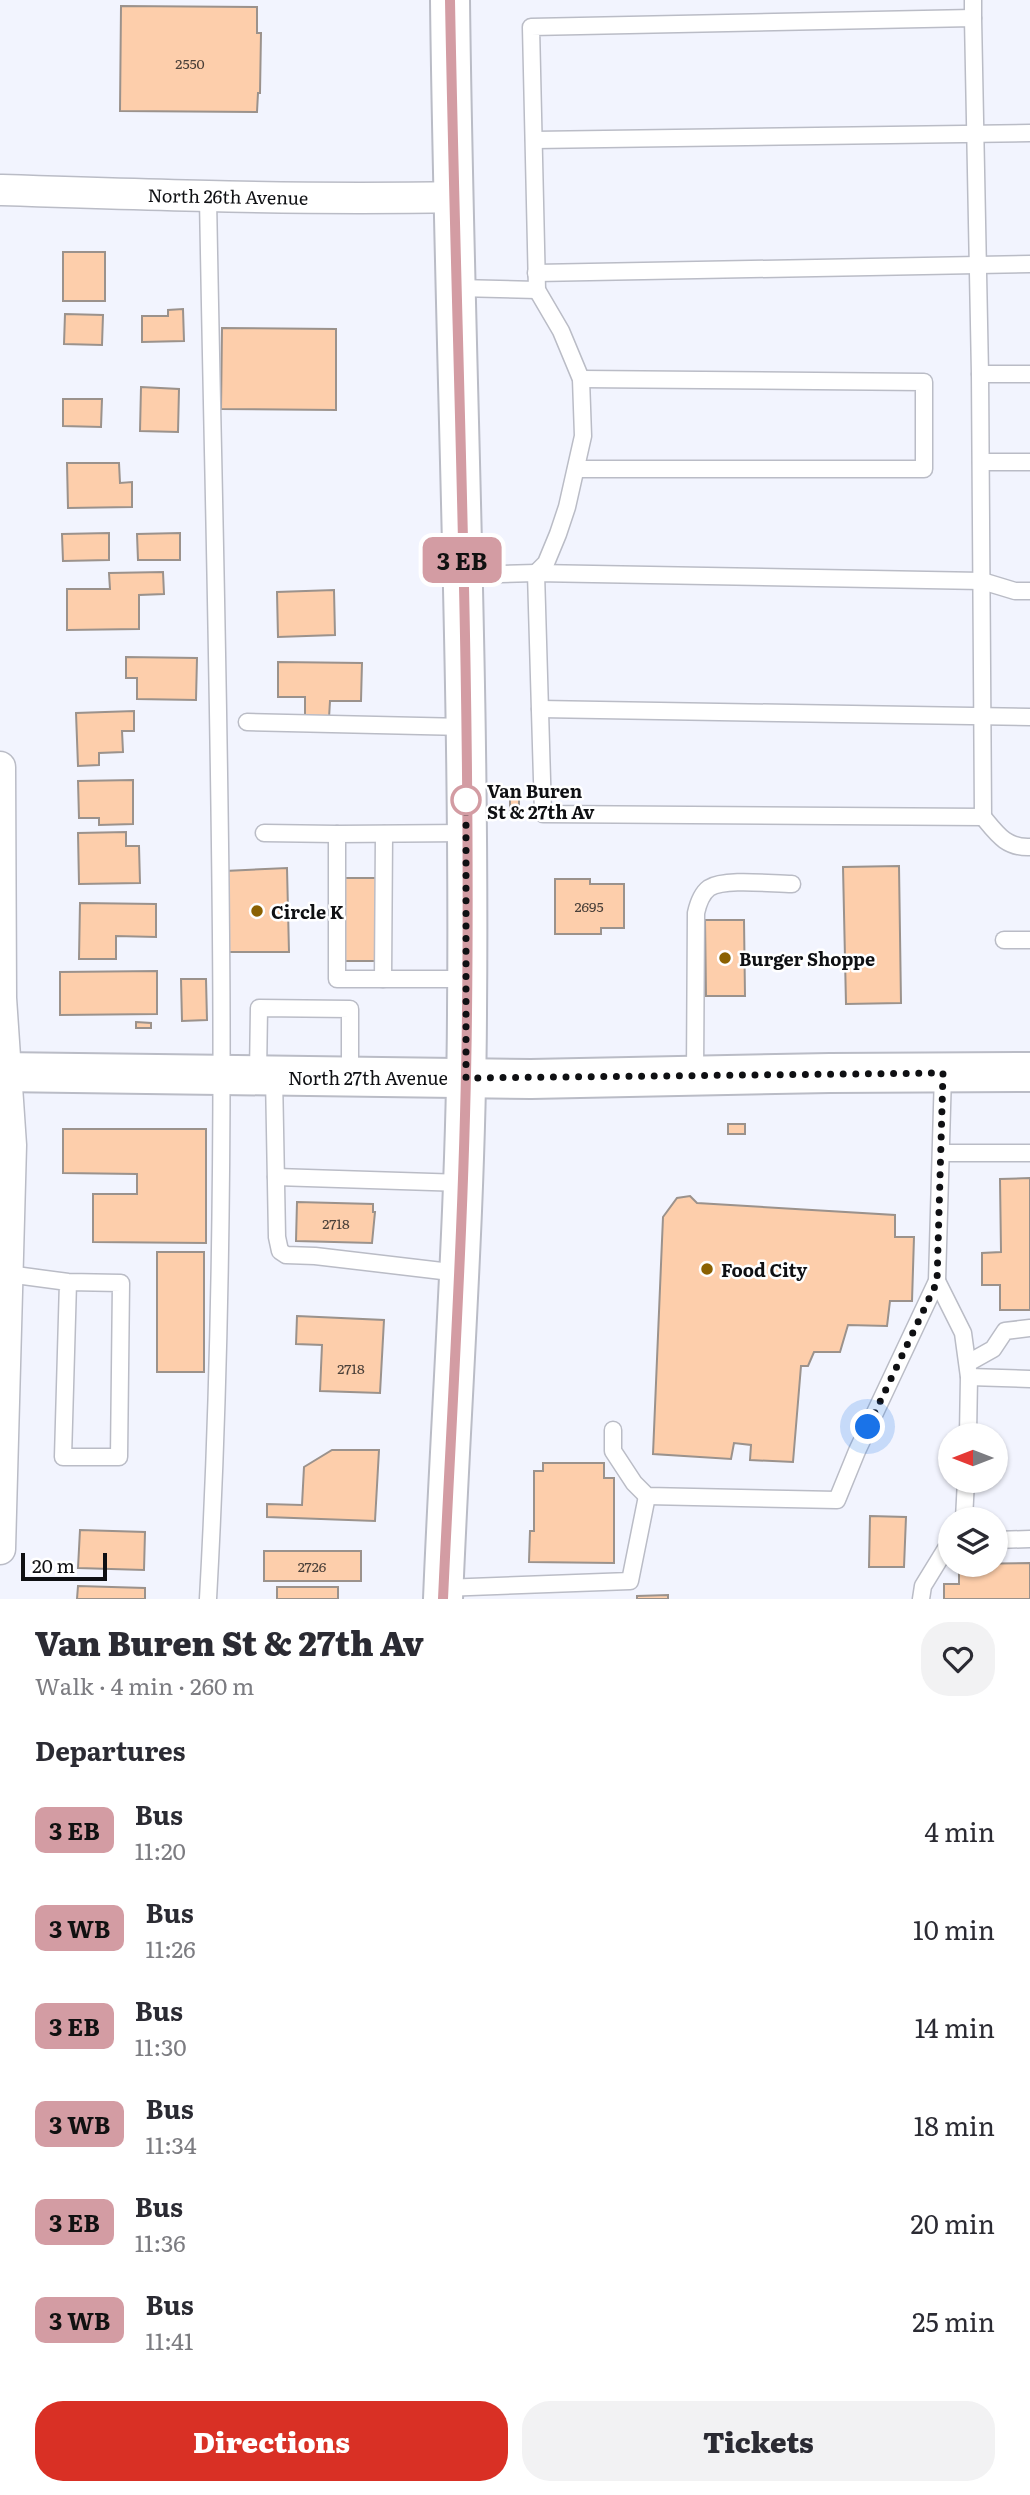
<!DOCTYPE html>
<html lang="en">
<head>
<meta charset="utf-8">
<style>
	:root { --surface:#fff; --page:#f2f2f3; --text:#2b2b33; --muted:#7c7c81; --accent:#d93025 }
	body { margin:0; font-family:Literata,serif; background:var(--page); color:var(--text); height:100vh; display:flex; flex-direction:column; font-size:26px; white-space:nowrap }
	* { box-sizing:border-box; margin:0 }
	p { font-size:23px; color:var(--muted) }
	.icon { flex:none; width:38px; height:38px; fill:none; stroke:currentColor; stroke-width:2; stroke-linecap:round; stroke-linejoin:round }
	.map { position:relative; height:1599px; overflow:hidden }
	.sheet { display:flex; flex-direction:column; background:var(--surface); flex:1 }
	.sheet>* { flex:none }
	.badge { padding:0 14px; border-radius:10px; font-size:24px; line-height:46px }
	.needle { width:46px; rotate:270deg }
	.fabs { position:absolute; left:938px; top:1423px; display:grid; gap:14px }
	.fabs a { display:grid; place-items:center; width:70px; height:70px; border-radius:50%; background:var(--surface); box-shadow:0 2px 5px #0004; font-size:35px }
	.scale { position:absolute; left:21px; bottom:18px; width:86px; box-sizing:border-box; padding-left:7px; border:4px solid #0f1013; border-top:0; font-size:19px; line-height:24px; white-space:nowrap; color:#0f1013; -webkit-text-stroke:5px #fff; paint-order:stroke }
	.you { position:absolute; width:35px; height:35px; margin:-18px; border:5px solid #fff; border-radius:50%; background:#1a73e8; box-shadow:0 0 0 10px #1a73e833 }
	.map>.badge { position:absolute; translate:-50% -50%; box-shadow:0 0 0 4px #fff }
	h2 { padding:0 35px; font-size:26px; line-height:63px }
	.round { display:grid; place-items:center; flex:none; width:74px; height:74px; border-radius:28px; background:var(--page) }
	.summary { display:flex; align-items:center; justify-content:space-between; height:119px; padding:0 35px }
	h1 { font-size:33px; font-weight:800; line-height:52px }
	.cta { display:flex; gap:14px; margin-top:auto; padding:14px 35px }
	.cta a { flex:1; height:80px; border-radius:28px; background:var(--accent); color:#fff; font-size:28px; font-weight:800; line-height:80px; text-align:center }
	.cta a+a { background:var(--page); color:var(--text) }
	ul { padding:0; list-style:none }
	li { display:flex; align-items:center; gap:21px; height:98px; padding:0 35px }
	li div { flex:1 }
	li b { display:block; font-size:26px }
	li em { font-style:normal }
	li .badge { min-width:77px; font-weight:700; text-align:center }
	.map>svg:first-child { display:block }
</style>
</head>
<body>
<div class="map">
<svg width="1030" height="1599" viewBox="0 0 1030 1599">
	<rect width="100%" height="100%" fill="#f2f4fe"/>
	<!-- building -->
	<g fill="#fdceab" stroke="#9b928c" stroke-width="2">
		<path d="M121,6L257,7V33H261L260,93H258L257,112L120,111Z"/>
		<rect x="63" y="252" width="42" height="49"/>
		<path d="M183,309L184,341L142,342V316H168V310Z"/>
		<path d="M65,314L103,315L102,345L64,344Z"/>
		<path d="M222,328L336,329V410L221,409Z"/>
		<path d="M141,387L179,389L178,432L140,431Z"/>
		<path d="M63,399H102L101,427L63,426Z"/>
		<path d="M67,463H119L120,483L132,482V507L68,508Z"/>
		<path d="M109,533V560L63,561L62,534Z"/>
		<path d="M180,533V560H138L137,534Z"/>
		<path d="M163,572L164,594L139,595V629L67,630V589H110L109,573Z"/>
		<path d="M334,590L335,635L278,637L277,592Z"/>
		<path d="M126,657L197,658L196,700L137,699V678H126Z"/>
		<path d="M278,662L362,663L361,701H330L329,718L305,717V697H278Z"/>
		<path d="M134,711V731H122L123,752L99,753V765L78,766L76,713Z"/>
		<path d="M133,780V824L99,825V818H79L78,781Z"/>
		<path d="M519,792V810H510V797Z"/>
		<path d="M126,832V846H139L140,883L79,884L78,833Z"/>
		<path d="M899,866L901,1003L846,1004L843,867Z"/>
		<path d="M287,868L289,952H227L225,871Z"/>
		<path d="M343,878H376V961H344Z"/>
		<path d="M555,879H590V884H624V928H601V934H555Z"/>
		<path d="M80,903L156,904V937L116,936V959H79Z"/>
		<path d="M705,920H744L745,996H706Z"/>
		<path d="M157,971V1014L60,1015V972Z"/>
		<path d="M181,979H206L207,1020L182,1021Z"/>
		<path d="M136,1022L151,1023V1028H136Z"/>
		<rect x="728" y="1124" width="17" height="10"/>
		<path d="M63,1129H206V1243L93,1242V1194H137V1174L63,1173Z"/>
		<path d="M1030,1178V1310H1000V1285H982V1253L1001,1252L1000,1179Z"/>
		<path d="M690,1196L697,1203L895,1215V1237H914L912,1301H890L887,1326L848,1325L840,1352H814L808,1366H801L793,1462L750,1460L751,1445L734,1443L731,1459L653,1454L663,1217L677,1198Z"/>
		<path d="M297,1202L373,1204V1212H375L372,1243L296,1241Z"/>
		<rect x="157" y="1252" width="47" height="120"/>
		<path d="M297,1316L384,1320L380,1393L320,1391L322,1345L296,1344Z"/>
		<path d="M332,1450H379L375,1521L267,1517V1504L302,1505L304,1467Z"/>
		<path d="M543,1463H604V1478H614V1563L529,1562L530,1531H534V1471H543Z"/>
		<path d="M870,1516L906,1517L904,1567H869Z"/>
		<path d="M80,1530L145,1532L144,1570L78,1568Z"/>
		<rect x="264" y="1551" width="97" height="30"/>
		<path d="M1030,1563V1599H944V1584H959V1564Z"/>
		<path d="M78,1586L145,1588V1599H77Z"/>
		<rect x="277" y="1587" width="61" height="12"/>
		<path d="M668,1595V1599H637V1596Z"/>
	</g>
	<g fill="none" stroke-linecap="round" stroke-linejoin="round">
		<!-- service casing -->
		<g stroke="#babcc6" stroke-width="19">
			<g id="service">
				<path d="M973,0V18"/>
				<path d="M973,18L980,374L983,817L543,814L536,573L546,563L558,534L567,507L583,436L581,379L561,331L537,290L531,27Z"/>
				<path d="M534,140L1030,133"/>
				<path d="M536,273L1030,264"/>
				<path d="M457,288L537,290"/>
				<path d="M980,374H1030"/>
				<path d="M981,462H1030"/>
				<path d="M576,469H924V382L581,379"/>
				<path d="M462,575L536,573L982,581L1015,591H1030"/>
				<path d="M540,709L1030,717"/>
				<path d="M247,722L465,727"/>
				<path d="M983,817C997,834 1006,848 1030,847"/>
				<path d="M264,833L337,834"/>
				<path d="M466,833L337,834V979H467"/>
				<path d="M1004,940H1030"/>
				<path d="M383,979L384,834"/>
				<path d="M258,1075L259,1008L350,1009V1077"/>
				<path d="M695,1075L696,913C698,904 701,894 709,888C725,878 772,884 792,884"/>
				<path d="M274,1076L277,1237L280,1251L286,1255L315,1256L459,1273"/>
				<path d="M942,1153H1030"/>
				<path d="M276,1177L463,1183"/>
				<path d="M8,1274L68,1282L121,1283L119,1457H63L68,1282"/>
				<path d="M937,1281L963,1333L969,1377L968,1435"/>
				<path d="M968,1363L993,1349L1005,1331L1030,1328"/>
				<path d="M969,1377L1030,1379"/>
				<path d="M613,1430V1451L634,1483L647,1496L837,1500L857,1451L937,1281L943,1073"/>
				<path d="M964,1519L966,1480"/>
				<path d="M996,1540L1030,1539"/>
				<path d="M443,1588L630,1581L647,1496"/>
				<path d="M208,1599C234,1132 216,664 208,197"/>
				<path d="M921,1599L923,1586L950,1542"/>
			</g>
		</g>
		<!-- minor casing -->
		<g stroke="#babcc6" stroke-width="33">
			<g id="minor">
				<path d="M0,190C152,195 303,200 455,197"/>
				<path d="M0,767L1,998L11,1145L0,1549"/>
			</g>
		</g>
		<!-- secondary casing -->
		<g stroke="#babcc6" stroke-width="42">
			<path id="secondary" d="M0,1072L531,1079L830,1073L1030,1072"/>
		</g>
		<!-- primary casing -->
		<g stroke="#babcc6" stroke-width="42">
			<path id="primary" d="M443,1599C451,1404 466,1208 467,1013C470,675 454,338 450,0"/>
		</g>
		<!-- service -->
		<use href="#service" stroke="#fff" stroke-width="16"/>
		<!-- minor -->
		<use href="#minor" stroke="#fff" stroke-width="30"/>
		<!-- secondary -->
		<use href="#secondary" stroke="#fff" stroke-width="38"/>
		<!-- primary -->
		<use href="#primary" stroke="#fff" stroke-width="38"/>
	</g>
	<g fill="none" stroke-linecap="round" stroke-linejoin="round">
		<!-- line casing -->
		<g stroke="#fff" stroke-width="16">
			<path id="line" d="M443,1599C452,1404 465,1208 467,1013C471,675 456,337 450,0"/>
		</g>
		<!-- line -->
		<use href="#line" stroke="#d39ca3" stroke-width="10"/>
		<!-- walk -->
		<path stroke="#0f1013" stroke-width="7" stroke-dasharray="0 12.6" d="M466,800V1078L943,1073L937,1282L868,1427"/>
	</g>
	<!-- markers -->
	<circle fill="#fff" stroke="#d39ca3" stroke-width="3.5" cx="466" cy="800" r="14"/>
	<g fill="#8b6102" stroke="#fff" stroke-width="2.5">
		<circle cx="257" cy="911" r="7"/>
		<circle cx="725" cy="958" r="7"/>
		<circle cx="707" cy="1269" r="7"/>
	</g>
	<g text-anchor="middle" dominant-baseline="central" stroke-width="5" stroke-linejoin="round" paint-order="stroke">
		<!-- number labels -->
		<g font-size="14" fill="#4a4039">
			<text x="190" y="63">2550</text>
			<text x="589" y="906">2695</text>
			<text x="336" y="1223">2718</text>
			<text x="351" y="1368">2718</text>
			<text x="312" y="1566">2726</text>
		</g>
		<!-- street labels -->
		<g font-size="18" fill="#0f1013" stroke="#fff">
			<text transform="translate(228 196) rotate(1)">North 26th Avenue</text>
			<text x="368" y="1077">North 27th Avenue</text>
		</g>
		<!-- stop labels -->
		<g font-size="18" font-weight="bold" fill="#0f1013" stroke="#fff" text-anchor="start">
			<text x="487" y="790">Van Buren<tspan x="487" dy="21">St &amp; 27th Av</tspan></text>
		</g>
		<!-- poi labels -->
		<g font-size="18" font-weight="bold" fill="#0f1013" stroke="#fff" text-anchor="start">
			<text x="271" y="911">Circle K</text>
			<text x="739" y="958">Burger Shoppe</text>
			<text x="721" y="1269">Food City</text>
		</g>
	</g>
</svg>
<div class="fabs">
<a><svg class="needle" viewBox="-14 -14 28 28"><path d="M0-13l5 13h-10z" fill="#e53935"/><path d="M0 13l5-13h-10z" fill="#7c7c81"/></svg></a>
<a><svg class="icon" aria-label="layers" viewBox="0 0 24 24"><path d="M12 4l9 5-9 5-9-5zM3 14l9 5 9-5"/></svg></a>
</div>
<div class="scale">20 m</div>
<div class="you" style="left:868px;top:1427px"></div>
<b class="badge" style="left:462px;top:560px;background:#d39ca3;color:#111">3 EB</b>
</div>
<section class="sheet">
<div class="summary"><div><h1>Van Buren St &amp; 27th Av</h1><p>Walk · 4 min · 260 m</p></div><a class="round"><svg class="icon" aria-label="heart" viewBox="0 0 24 24"><path d="M12 20l-8-8c-3-5 5-10 8-4 3-6 11-1 8 4z"/></svg></a></div>
<h2>Departures</h2>
<ul>
<li><span class="badge" style="background:#d39ca3;color:#111">3 EB</span><div><b>Bus</b><p>11:20</p></div><em>4 min</em></li>
<li><span class="badge" style="background:#d39ca3;color:#111">3 WB</span><div><b>Bus</b><p>11:26</p></div><em>10 min</em></li>
<li><span class="badge" style="background:#d39ca3;color:#111">3 EB</span><div><b>Bus</b><p>11:30</p></div><em>14 min</em></li>
<li><span class="badge" style="background:#d39ca3;color:#111">3 WB</span><div><b>Bus</b><p>11:34</p></div><em>18 min</em></li>
<li><span class="badge" style="background:#d39ca3;color:#111">3 EB</span><div><b>Bus</b><p>11:36</p></div><em>20 min</em></li>
<li><span class="badge" style="background:#d39ca3;color:#111">3 WB</span><div><b>Bus</b><p>11:41</p></div><em>25 min</em></li>
</ul>
<div class="cta"><a>Directions</a><a>Tickets</a></div>
</section>
</body>
</html>
